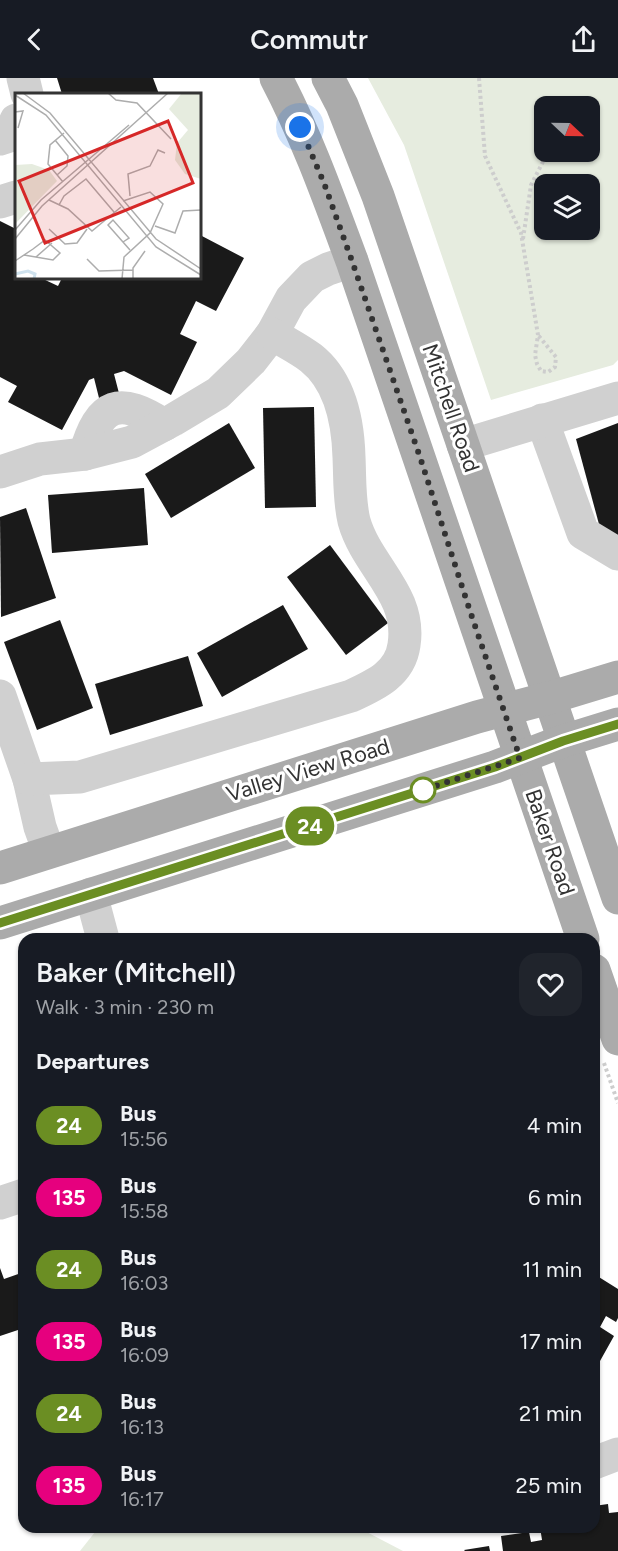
<!DOCTYPE html>
<html lang="en">
<head>
<meta charset="utf-8">
<style>
	:root { --surface:#171b24; --page:#20242c; --text:#f1f3f6; --muted:#9ea1a6 }
	body { margin:0; font-family:Figtree,sans-serif; background:var(--page); color:var(--text); height:100vh; display:flex; flex-direction:column; font-size:22px; white-space:nowrap }
	* { box-sizing:border-box; margin:0 }
	p { font-size:20px; color:var(--muted) }
	.icon { flex:none; width:33px; height:33px; fill:none; stroke:currentColor; stroke-width:2; stroke-linecap:round; stroke-linejoin:round }
	.map { position:relative; flex:1; overflow:hidden }
	.drawer { position:absolute; left:18px; top:855px; width:582px; height:600px; display:flex; flex-direction:column; background:var(--surface); border-radius:18px; box-shadow:0 2px 4px #0004 }
	.drawer>* { flex:none }
	.badge { padding:0 12px; border-radius:20px; font-size:21px; line-height:39px }
	.needle { width:39px; rotate:112deg }
	.fabs { position:absolute; left:534px; top:18px; display:grid; gap:12px }
	.fabs a { display:grid; place-items:center; width:66px; height:66px; border-radius:12px; background:var(--surface); box-shadow:0 2px 4px #0004; font-size:30px }
	.you { position:absolute; width:30px; height:30px; margin:-15px; border:4px solid #fff; border-radius:50%; background:#1a73e8; box-shadow:0 0 0 9px #1a73e833 }
	.map>.badge { position:absolute; translate:-50% -50%; box-shadow:0 0 0 3px #fff }
	h2 { padding:0 18px; font-size:22px; line-height:54px }
	.round { display:grid; place-items:center; flex:none; width:63px; height:63px; border-radius:18px; background:var(--page) }
	.summary { display:flex; align-items:center; justify-content:space-between; height:102px; padding:0 18px }
	h1 { font-size:28px; font-weight:600; line-height:45px }
	ul { padding:0; list-style:none }
	li { display:flex; align-items:center; gap:18px; height:72px; padding:0 18px }
	li div { flex:1 }
	li b { display:block; font-size:22px }
	li em { font-style:normal }
	li .badge { min-width:66px; font-weight:700; text-align:center }
	header { display:flex; justify-content:space-between; align-items:center; height:78px; padding:0 18px; background:var(--surface); font-size:27px; font-weight:600 }
	.map>svg:first-child { display:block }
</style>
</head>
<body>
<header><svg class="icon" aria-label="back" viewBox="0 0 24 24"><path d="M15 5l-7 7 7 7"/></svg>Commutr<svg class="icon" aria-label="share" viewBox="0 0 24 24"><path d="M12 15V3M7 8l5-5 5 5M5 13v7h14v-7"/></svg></header>
<div class="map">
<svg width="618" height="1473" viewBox="0 0 618 1473">
	<rect width="100%" height="100%" fill="#fff"/>
	<!-- green -->
	<g fill="#e6ecdf" fill-rule="evenodd">
		<path d="M368,0H618V282L613,287L491,322L404,67ZM544,28H590V74H544ZM544,106H590V152H544Z"/>
		<path d="M99,1449H357L403,1473H80Z"/>
	</g>
	<!-- building -->
	<g fill="#1a1a1a">
		<path d="M57,0H153L159,16H62Z"/>
		<path d="M0,143L16,151V200H41L58,208L62,200H200V157L244,180L216,233L196,223L180,256L197,264L171,317L124,293L114,296L121,323L101,328L94,300L89,302L62,352L8,324L17,308L0,299Z"/>
		<path d="M314,329L316,429L265,430L263,330Z"/>
		<path d="M229,345L255,390L171,440L145,396Z"/>
		<path d="M618,345V461L600,450L576,361Z"/>
		<path d="M144,410L148,467L52,475L48,417Z"/>
		<path d="M26,430L56,520L1,539L0,439Z"/>
		<path d="M330,467L388,545L346,577L287,499Z"/>
		<path d="M283,527L308,571L222,619L197,575Z"/>
		<path d="M60,542L93,630L37,652L4,564Z"/>
		<path d="M188,578L203,628L110,657L95,606Z"/>
		<path d="M0,1190L4,1201L24,1194V1250L0,1258Z"/>
		<path d="M594,1196L618,1211V1240L616,1244L606,1238L600,1249L614,1258L600,1283L594,1279Z"/>
		<path d="M608,1426L609,1435L618,1434V1473H503L501,1458L529,1454L531,1464L542,1462L540,1449H594V1428Z"/>
		<path d="M489,1468L490,1473H465L464,1472Z"/>
	</g>
	<g fill="none" stroke-linecap="round" stroke-linejoin="round">
		<!-- path -->
		<g stroke="#cdcdcd" stroke-width="4" stroke-dasharray="3 3" stroke-linecap="butt">
			<path d="M479,0L485,78L521,155L538,257L535,277L537,286L541,293L548,294L555,289L556,279L538,257"/>
			<path d="M523,161L531,107L548,74"/>
			<path d="M604,985L618,1025"/>
		</g>
		<!-- minor -->
		<g stroke="#d0d0d0" stroke-width="33">
			<path d="M23,0L27,16"/>
			<path d="M0,61L9,58L16,42"/>
			<path d="M0,124L16,119"/>
			<path d="M542,342L583,455L618,476"/>
			<path d="M463,367L618,320"/>
			<path d="M85,376C100,324 119,318 164,347"/>
			<path d="M0,394L40,381L85,376L132,364L173,342L218,315L251,283L272,256L291,221L312,199L328,191L352,183"/>
			<path d="M0,618L29,701L40,749L49,774"/>
			<path d="M29,701L80,699L351,618C375,607 400,596 404,567C412,516 367,489 354,443C349,422 350,401 349,379C348,345 340,303 311,280C299,271 285,264 272,256"/>
			<path d="M91,816L103,861"/>
			<path d="M0,1125L24,1117"/>
			<path d="M594,1385L618,1376"/>
		</g>
		<!-- major -->
		<g stroke="#ababab" stroke-width="33">
			<path d="M276,0C307,59 329,121 352,183L583,861"/>
			<path d="M328,0L342,27L378,118L618,820"/>
			<path d="M0,790L477,639L549,620L618,599"/>
			<path d="M0,845L495,689L563,663L618,646"/>
			<path d="M594,892L618,961"/>
		</g>
	</g>
	<g fill="none" stroke-linecap="round" stroke-linejoin="round">
		<!-- line casing -->
		<g stroke="#fff" stroke-width="14">
			<path id="line" d="M0,845L495,689L563,663L618,646"/>
		</g>
		<!-- line -->
		<use href="#line" stroke="#6b8e23" stroke-width="9"/>
		<!-- walk -->
		<path stroke="#333" stroke-width="6" stroke-dasharray="0 10.8" d="M300,49L324,105L352,183L420,379L470,533L520,680L423,712"/>
	</g>
	<!-- markers -->
	<circle fill="#fff" stroke="#6b8e23" stroke-width="3" cx="423" cy="712" r="12"/>
	<g text-anchor="middle" dominant-baseline="central" stroke-width="6" stroke-linejoin="round" paint-order="stroke">
		<!-- street labels -->
		<g font-size="22" fill="#333" stroke="#fff">
			<text transform="translate(451 330) rotate(71)">Mitchell Road</text>
			<text transform="translate(308 692) rotate(-17)">Valley View Road</text>
			<text transform="translate(550 764) rotate(71)">Baker Road</text>
		</g>
	</g>
	<!-- overview -->
	<g transform="translate(15 15)">
		<rect width="186" height="186" fill="#fff"/>
		<path d="M167,0H186V86L170,81L160,67L162,50L173,37L154,16ZM17,71L34,77L42,88L0,131V72Z" fill="#e6ecdf"/>
		<path fill="none" stroke="#cfe2ee" stroke-width="3" d="M0,181L13,178L20,181L19,186"/>
		<path fill="none" stroke="#adadad" stroke-width="1.5" d="M8,0L35,20L141,146L186,176M93,0L101,7L122,10L156,46M0,2L31,22L141,154L186,182M0,19L8,18L3,35M40,47L53,63L52,73L42,82M48,89L33,71L35,52L49,40M115,103L113,81L135,73L143,57L150,60M34,107L53,116L77,138L106,114M44,112L49,103L71,86L99,119M140,133L160,140L168,118L186,117M34,136L50,151L62,150L72,136M0,137L26,107L114,32M0,146L27,113L153,0M108,149L114,145L98,127L93,132L115,157M21,164L37,150M72,166L84,178L118,177M0,168L18,156L30,147L45,160L38,167L9,162M107,186L109,164L135,140L148,111L135,99L108,108M118,186V175L130,158"/>
		<path fill="#d62828" fill-opacity="0.15" stroke="#d62828" stroke-width="3" d="M153,28L178,90L30,150L4,88Z"/>
		<rect width="186" height="186" fill="none" stroke="#333" stroke-width="3"/>
	</g>
</svg>
<div class="fabs">
<a><svg class="needle" viewBox="-14 -14 28 28"><path d="M0-13l5 13h-10z" fill="#e53935"/><path d="M0 13l5-13h-10z" fill="#9ea1a6"/></svg></a>
<a><svg class="icon" aria-label="layers" viewBox="0 0 24 24"><path d="M12 4l9 5-9 5-9-5zM3 14l9 5 9-5"/></svg></a>
</div>
<div class="you" style="left:300px;top:49px"></div>
<b class="badge" style="left:310px;top:748px;background:#6b8e23;color:#fff">24</b>
<section class="drawer">
<div class="summary"><div><h1>Baker (Mitchell)</h1><p>Walk · 3 min · 230 m</p></div><a class="round"><svg class="icon" aria-label="heart" viewBox="0 0 24 24"><path d="M12 20l-8-8c-3-5 5-10 8-4 3-6 11-1 8 4z"/></svg></a></div>
<h2>Departures</h2>
<ul>
<li><span class="badge" style="background:#6b8e23;color:#fff">24</span><div><b>Bus</b><p>15:56</p></div><em>4 min</em></li>
<li><span class="badge" style="background:#e6007e;color:#fff">135</span><div><b>Bus</b><p>15:58</p></div><em>6 min</em></li>
<li><span class="badge" style="background:#6b8e23;color:#fff">24</span><div><b>Bus</b><p>16:03</p></div><em>11 min</em></li>
<li><span class="badge" style="background:#e6007e;color:#fff">135</span><div><b>Bus</b><p>16:09</p></div><em>17 min</em></li>
<li><span class="badge" style="background:#6b8e23;color:#fff">24</span><div><b>Bus</b><p>16:13</p></div><em>21 min</em></li>
<li><span class="badge" style="background:#e6007e;color:#fff">135</span><div><b>Bus</b><p>16:17</p></div><em>25 min</em></li>
</ul>
</section>
</div>
</body>
</html>
